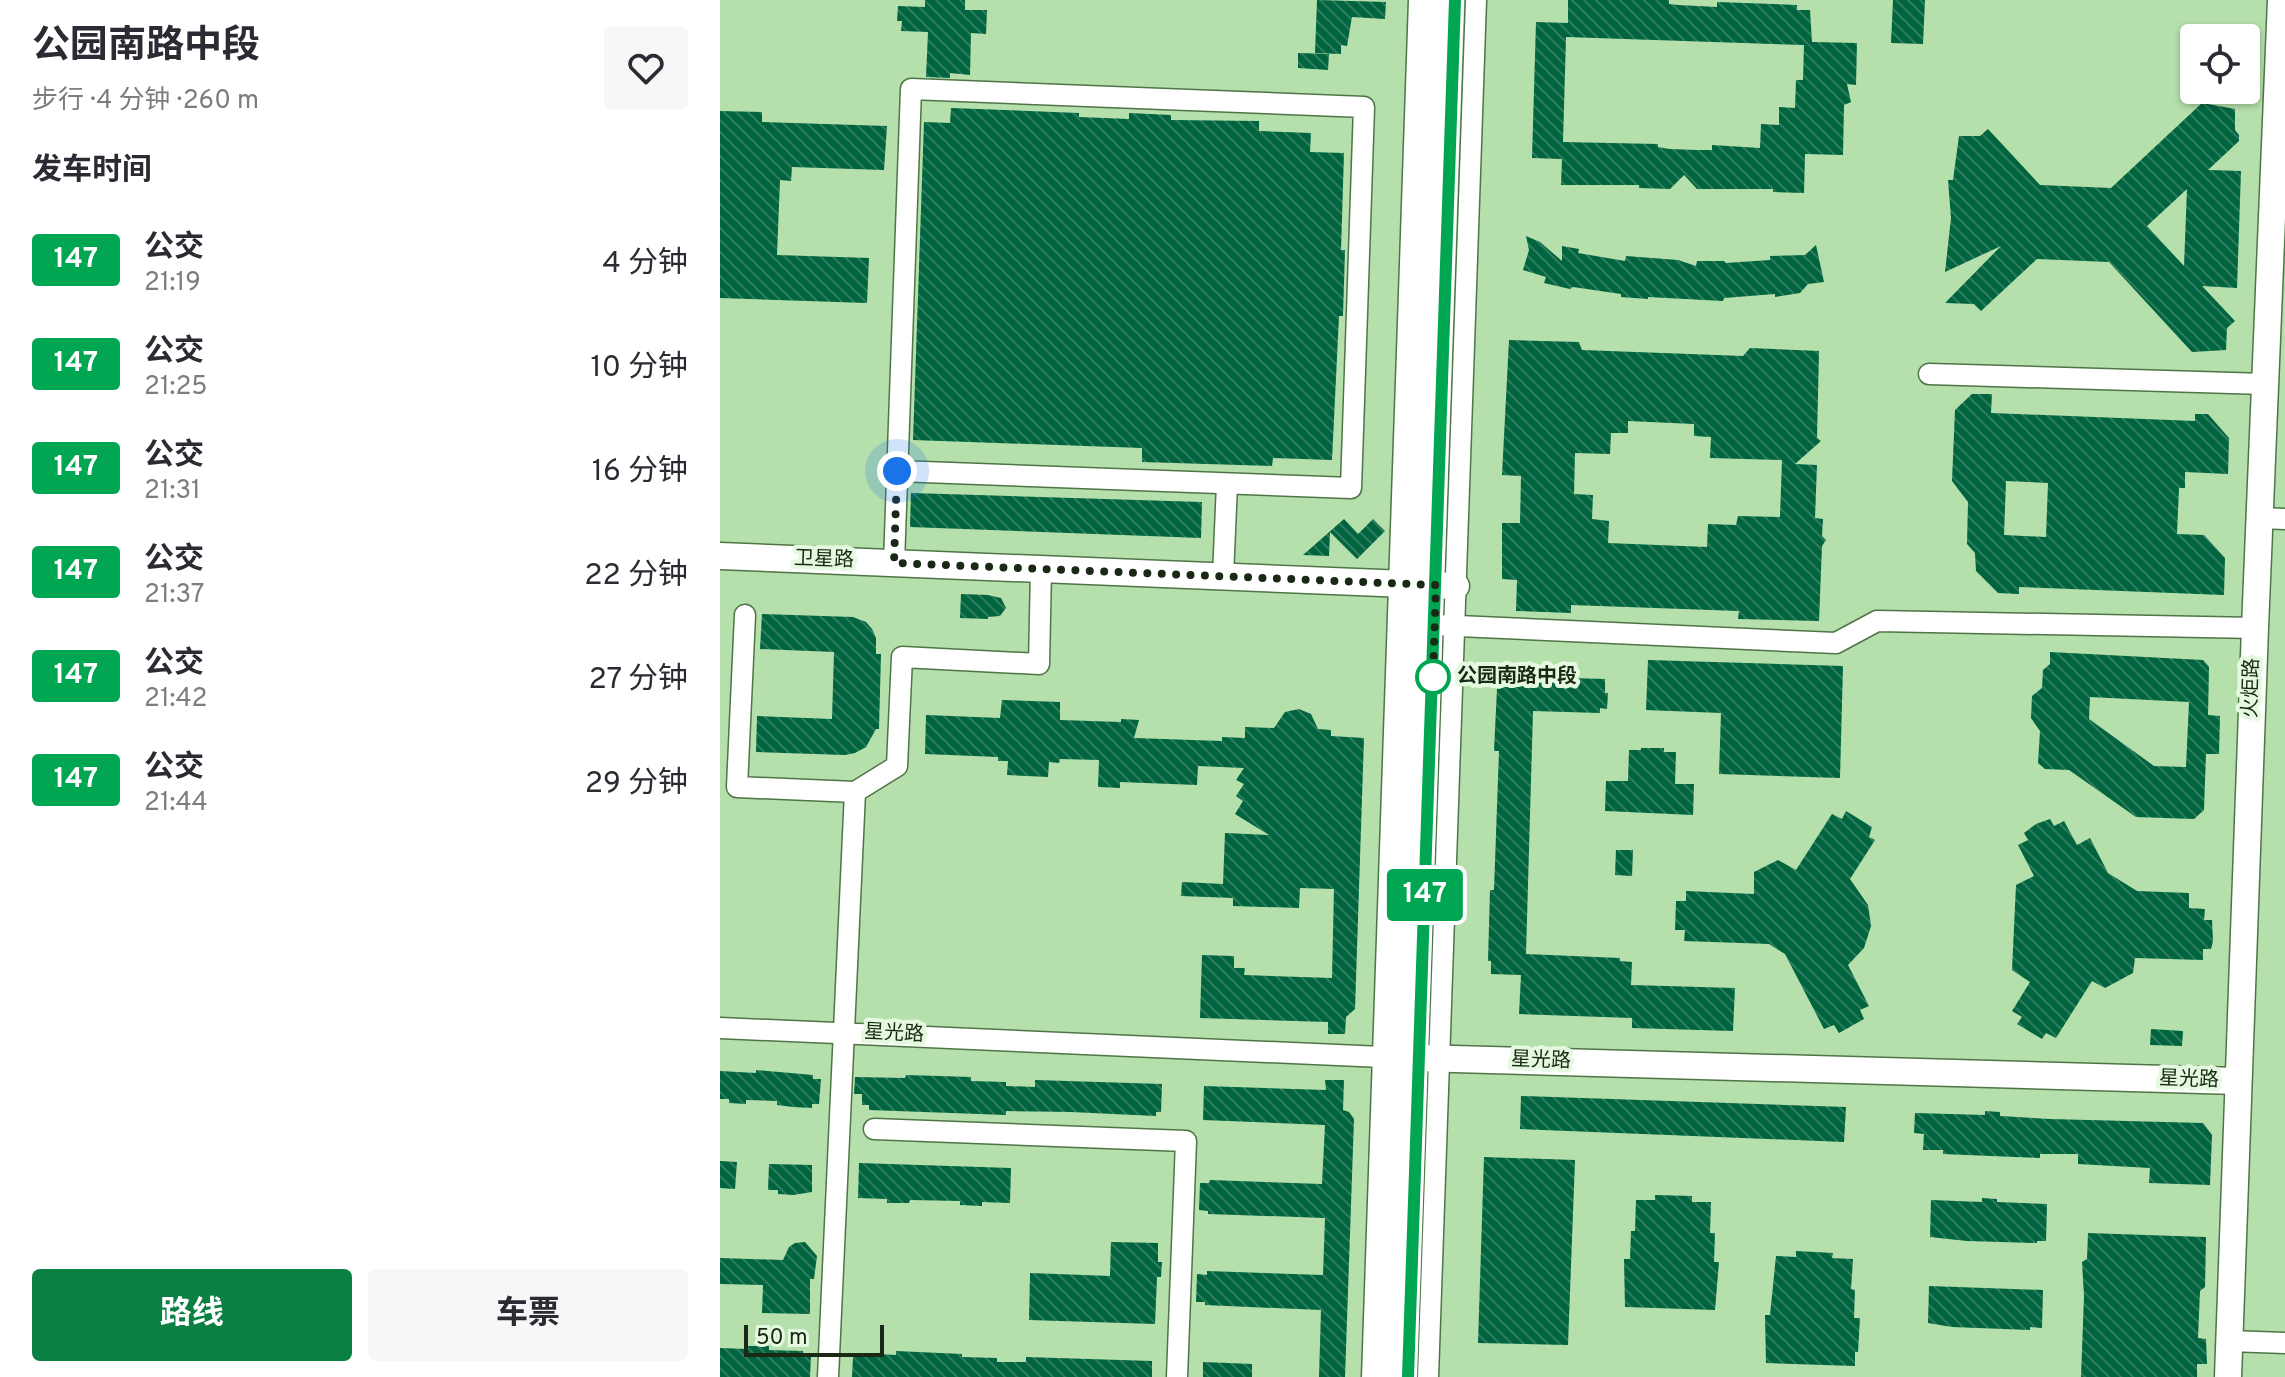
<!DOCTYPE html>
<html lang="zh">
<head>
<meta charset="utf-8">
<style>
	:root { --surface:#fff; --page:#f7f7f7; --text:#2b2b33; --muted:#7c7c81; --accent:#0b8043 }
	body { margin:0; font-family:Overpass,"Noto Sans SC",sans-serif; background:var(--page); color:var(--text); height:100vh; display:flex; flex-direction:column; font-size:30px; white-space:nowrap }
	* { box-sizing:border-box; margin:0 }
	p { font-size:26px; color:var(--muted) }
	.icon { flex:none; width:44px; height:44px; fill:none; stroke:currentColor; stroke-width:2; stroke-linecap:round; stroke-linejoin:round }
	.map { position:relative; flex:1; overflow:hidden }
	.details { display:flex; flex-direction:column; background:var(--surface); width:720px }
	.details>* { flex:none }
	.badge { padding:0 16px; border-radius:6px; font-size:28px; line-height:52px }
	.controls { position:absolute; left:1460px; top:24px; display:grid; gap:16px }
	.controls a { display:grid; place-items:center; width:80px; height:80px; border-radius:8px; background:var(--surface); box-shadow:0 2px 6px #0004; font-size:40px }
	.scale { position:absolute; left:24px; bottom:20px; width:140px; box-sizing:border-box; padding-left:8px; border:4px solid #192915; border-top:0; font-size:22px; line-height:28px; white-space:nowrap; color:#192915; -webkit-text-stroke:6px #e4f9df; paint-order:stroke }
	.you { position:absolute; width:40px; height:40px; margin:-20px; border:6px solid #fff; border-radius:50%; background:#1a73e8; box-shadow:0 0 0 12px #1a73e833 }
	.map>.badge { position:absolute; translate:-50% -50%; box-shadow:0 0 0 4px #fff }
	h2 { padding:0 32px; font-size:30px; line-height:72px }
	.round { display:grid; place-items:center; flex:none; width:84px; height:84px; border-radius:8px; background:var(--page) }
	.headline { display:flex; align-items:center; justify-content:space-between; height:136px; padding:0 32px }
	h1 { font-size:38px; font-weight:700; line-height:60px }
	.button { display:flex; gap:16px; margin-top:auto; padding:16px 32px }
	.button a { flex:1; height:92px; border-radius:8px; background:var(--accent); color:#fff; font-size:32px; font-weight:700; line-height:92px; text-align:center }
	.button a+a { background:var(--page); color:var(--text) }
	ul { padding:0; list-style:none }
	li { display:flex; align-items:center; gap:24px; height:104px; padding:0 32px }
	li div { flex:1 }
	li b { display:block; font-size:30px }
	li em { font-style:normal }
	li .badge { min-width:88px; font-weight:700; text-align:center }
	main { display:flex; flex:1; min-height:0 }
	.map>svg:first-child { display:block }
</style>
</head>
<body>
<main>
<section class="details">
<div class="headline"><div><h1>公园南路中段</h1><p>步行 · 4 分钟 · 260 m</p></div><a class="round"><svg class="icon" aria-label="heart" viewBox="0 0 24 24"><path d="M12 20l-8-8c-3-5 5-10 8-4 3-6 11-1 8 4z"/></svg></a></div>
<h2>发车时间</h2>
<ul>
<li><span class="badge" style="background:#00a651;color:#fff">147</span><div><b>公交</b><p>21:19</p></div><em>4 分钟</em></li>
<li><span class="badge" style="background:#00a651;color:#fff">147</span><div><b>公交</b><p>21:25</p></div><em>10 分钟</em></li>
<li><span class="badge" style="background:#00a651;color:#fff">147</span><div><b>公交</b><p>21:31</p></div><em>16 分钟</em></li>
<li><span class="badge" style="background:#00a651;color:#fff">147</span><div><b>公交</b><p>21:37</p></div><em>22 分钟</em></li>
<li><span class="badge" style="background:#00a651;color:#fff">147</span><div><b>公交</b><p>21:42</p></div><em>27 分钟</em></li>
<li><span class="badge" style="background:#00a651;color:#fff">147</span><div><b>公交</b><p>21:44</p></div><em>29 分钟</em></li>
</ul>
<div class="button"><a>路线</a><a>车票</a></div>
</section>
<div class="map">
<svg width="1565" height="1377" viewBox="0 0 1565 1377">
	<defs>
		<pattern id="building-back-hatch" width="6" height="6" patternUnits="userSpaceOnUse" patternTransform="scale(2)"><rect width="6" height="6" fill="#00643f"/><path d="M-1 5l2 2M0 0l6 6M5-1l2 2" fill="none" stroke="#2e7b5e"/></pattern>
	</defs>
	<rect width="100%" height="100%" fill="#b5dfab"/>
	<!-- building -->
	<g fill="url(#building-back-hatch)" fill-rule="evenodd">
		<path d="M205,0H245V10H267L266,34L251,33L250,75L230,73V78L206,77L208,32L181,31L182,21H177L178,6L205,7Z"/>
		<path d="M597,0L666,2L665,19L632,17L627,46L621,45V54L595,53Z"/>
		<path d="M848,0H949V4L958,5L997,7V2L1077,5V10H1090L1092,42L1137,43L1136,85L1127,84L1131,102L1124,105L1123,155L1085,154L1084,193L1053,192V189H977L964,175L950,189L919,188V185H841L842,159L812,158L816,22L848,23ZM846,37L1084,45L1083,80H1076L1075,108L1059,107V125L1041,124L1040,148L992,145V150H977L949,149L938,147V144L843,142Z"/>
		<path d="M1173,0H1205L1203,44L1171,43Z"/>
		<path d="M578,53L609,54L608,70L578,68Z"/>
		<path d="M1482,103L1515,109V130L1519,135V141L1488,170L1521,171L1517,288L1482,286L1515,321L1507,328L1506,350L1472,352L1389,262L1317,259L1261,311L1254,304L1225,303L1281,246L1225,272L1231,218L1228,180H1233L1239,136H1260L1268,129L1320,185L1391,188ZM1467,189L1464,266L1427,226Z"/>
		<path d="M231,108L359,113V117L409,119V113L451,115V120L539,121V131L591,133L590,152L624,153L621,250H625L623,316H619L612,460L553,458L552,466L422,462V448L193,440L204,122L230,123Z"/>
		<path d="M0,111L42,112V122L167,126L164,170L72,167L71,181L60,180L57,255L149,258L147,303L0,298Z"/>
		<path d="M806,236L820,242L842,261V246L859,249L858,253L905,261L906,256L958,260L976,266L977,261H1004L1006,263L1050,260V256L1085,255L1096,245L1104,282L1088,284L1080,293L1055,297V294L1004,298L1003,301L928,297V299L901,297V294L853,287L850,289L824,283L826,277L803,270L809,250Z"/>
		<path d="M789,340L859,342L862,350L1023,356L1030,348L1099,351L1097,438L1101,441L1075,464L1097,465L1095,518L1103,519L1102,536L1106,540L1102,546L1099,621L1018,619L1019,611L851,605V613L796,611L797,580L782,579V523H800L801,476L782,475ZM908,421L974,424V436L991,437L990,458L1062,460L1060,517L1018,516L1016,525L988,524L987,547L888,543L889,521L872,519L873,495L854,494L855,453L890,454L891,433H908Z"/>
		<path d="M1252,394H1272L1271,413L1475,421V414H1488L1509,438L1508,474L1465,472V488H1459L1457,534L1484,535L1505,558L1504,595L1299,587V594L1278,593L1256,571L1255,553L1247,544L1248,502L1232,481L1235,410ZM1286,481L1328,483L1326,537L1284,535Z"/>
		<path d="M191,493L482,502L481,538L190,527Z"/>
		<path d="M624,519L638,534L653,519L665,531L637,559L610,532L609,556L583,555Z"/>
		<path d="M241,594L268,595L281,598L286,608L280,616L268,617V619L240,618Z"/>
		<path d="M42,614L133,617L146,622L152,629L156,638V654H161L159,729H156L146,747L135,753L125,755L36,752L37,716L112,719L114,652L40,649Z"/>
		<path d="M1330,652L1483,660L1489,667L1488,715L1500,716L1499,754H1486L1484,810L1474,819L1416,817L1349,770L1325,769L1318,763L1320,731L1311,718L1312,696L1322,688L1323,670L1330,664ZM1370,697L1469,702L1466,767L1434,766L1369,719Z"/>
		<path d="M928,660L1123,666L1120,778L999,774L1001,713L926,710Z"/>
		<path d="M781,676L885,679V693H888L887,709L880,708V713L813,711L806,954L900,958V961L912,962L911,985L1015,988L1013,1031L912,1028V1018L799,1014L801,975L771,974V961H768L770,890H774L779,751H774L775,730L777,689H781Z"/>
		<path d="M282,700L340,702V720L401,722V719L419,720L414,738L502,741V737L525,738V727L554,728L565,712L579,709L591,714L598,729L611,730V736L644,738L635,1009L626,1017L625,1034H608V1022L480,1018L482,955L514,956V968H525L524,975L612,978L614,889L580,888L579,908L513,906V898L461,896L462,882L503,884L505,833L549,835L515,814L523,801L516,796L524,784L516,780L524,768L478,766L477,785L400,782V788L378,787L379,760L340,759L339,763L329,762L328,777L287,775L288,761H278V757L205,754L206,715L280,718Z"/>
		<path d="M921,748H944V752H956L955,784H974L973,815L885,811L886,781H908L909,750H921Z"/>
		<path d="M1126,811L1152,827L1149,837L1155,840L1130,879L1148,905L1151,926L1144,948L1128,965L1149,1006L1140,1010L1144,1019L1119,1033L1114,1025L1104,1029L1065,954L1049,944L964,941L965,930H955L956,901H966V891L1034,894V872L1058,860L1076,870L1112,814L1122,819Z"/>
		<path d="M1330,819L1334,826L1344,821L1357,845L1370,838L1388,873L1417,891L1469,893V908L1485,909L1484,920H1492L1493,941L1491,949H1483V960L1415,958L1413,973L1385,988L1372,981L1336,1038L1326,1033L1322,1039L1297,1024L1302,1017L1292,1011L1310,982L1292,970L1296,885L1314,876L1298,845L1308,840L1304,833L1316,824Z"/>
		<path d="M896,850H913L912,876L895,875Z"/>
		<path d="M1431,1029L1463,1031L1462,1046L1430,1045Z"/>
		<path d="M36,1070L93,1075V1079H101L99,1104H92V1108L73,1107L57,1105V1101L26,1100V1104L9,1103V1099H0V1071L36,1073Z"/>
		<path d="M186,1075L251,1077V1081L286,1082V1086L315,1087V1080L442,1084L441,1112H436V1116L351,1112L286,1111V1115L149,1110V1105H142V1094H134L135,1077L185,1078Z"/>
		<path d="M605,1080H624L623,1110L629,1112L634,1119L625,1377H599L601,1310L485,1305V1302H476L477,1274L487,1275V1271L603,1275L605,1218L488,1214V1211L479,1210L480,1183H489L490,1180L602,1184L605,1125L483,1120L484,1086L606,1090Z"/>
		<path d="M801,1096L1126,1107L1124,1142L800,1129Z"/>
		<path d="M1265,1111L1280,1112V1116L1330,1119L1483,1123L1492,1135L1490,1185L1429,1183L1430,1168L1358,1164V1154H1320V1158L1223,1154V1150H1203L1204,1134L1194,1133L1195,1113L1265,1115Z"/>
		<path d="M764,1157L855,1160L848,1345L758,1343Z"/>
		<path d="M0,1161L17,1162L15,1189L0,1188Z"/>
		<path d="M139,1163L291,1168L290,1203L262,1202V1206L240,1205V1201L190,1200L189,1203H167V1199L138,1198Z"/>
		<path d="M49,1164L92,1165V1192L73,1195L58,1194V1190H48Z"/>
		<path d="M935,1195L972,1196V1202H991L990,1233H995L994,1262H999L995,1310L905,1307L904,1259H910L911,1231H915L916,1200H935Z"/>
		<path d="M1262,1198L1277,1199V1202L1327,1204L1326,1241H1317V1243L1247,1241L1210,1237L1211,1200L1262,1202Z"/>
		<path d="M1368,1233L1486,1237L1485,1287L1480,1291L1478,1338L1486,1339L1487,1364H1477V1377H1361L1364,1296L1362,1262L1367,1259Z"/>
		<path d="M85,1242L97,1256L94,1279H90V1314L42,1313L43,1285L0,1284V1258L63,1260L69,1247L75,1243Z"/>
		<path d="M391,1242L438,1243V1262H442L441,1277H437L435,1324L309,1320L310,1273L390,1276Z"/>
		<path d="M1076,1251L1113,1253L1112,1258L1133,1259L1131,1289L1135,1290L1134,1318H1140L1138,1352H1135V1366L1046,1363L1045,1315H1050L1056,1256L1076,1257Z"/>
		<path d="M1209,1286L1323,1290L1322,1328L1310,1327V1330L1232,1327L1208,1323Z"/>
		<path d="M27,1346H49V1350L83,1351V1355L91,1356L90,1377H0V1348L27,1349Z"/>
		<path d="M176,1351L242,1354V1357L277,1358V1362H306V1357L432,1361V1377H132L133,1357H141V1353L176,1355Z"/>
		<path d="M483,1362L532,1364V1377H483Z"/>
	</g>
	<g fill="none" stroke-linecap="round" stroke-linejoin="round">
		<!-- minor casing -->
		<g stroke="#4f7546" stroke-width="23">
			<g id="minor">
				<path d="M1209,374L1545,384"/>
				<path d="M1539,518L1565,519"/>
				<path d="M174,563L191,89L644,107L631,488L177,471"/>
				<path d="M503,576L507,484"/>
				<path d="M25,615L17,787L135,792"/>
				<path d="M715,625L1116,643L1157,621L1535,628"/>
				<path d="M0,1028L662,1057"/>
				<path d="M154,1129L466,1141L457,1377"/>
				<path d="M1509,1341L1565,1343"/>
				<path d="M108,1377L135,792L177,766L182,657L319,664L321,569"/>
				<path d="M652,1377L699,0"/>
				<path d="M708,1377L756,0"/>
			</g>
		</g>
		<!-- tertiary casing -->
		<g stroke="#4f7546" stroke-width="29">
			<g id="tertiary">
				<path d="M0,556L736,586"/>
				<path d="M662,1057L1518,1081"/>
				<path d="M1508,1377L1535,628L1561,0"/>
			</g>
		</g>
		<!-- secondary casing -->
		<g stroke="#4f7546" stroke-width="33">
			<path id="secondary" d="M669,1377L720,0"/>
		</g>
		<!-- minor -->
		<use href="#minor" stroke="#fff" stroke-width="20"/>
		<!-- tertiary -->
		<use href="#tertiary" stroke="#fff" stroke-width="26"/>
		<!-- secondary -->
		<use href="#secondary" stroke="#fff" stroke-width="30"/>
	</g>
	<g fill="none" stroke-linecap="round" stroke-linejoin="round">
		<!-- line casing -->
		<g stroke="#fff" stroke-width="18">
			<path id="line" d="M688,1377L735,0"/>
		</g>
		<!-- line -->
		<use href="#line" stroke="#00a651" stroke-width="12"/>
		<!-- walk -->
		<path stroke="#192915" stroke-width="8" stroke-dasharray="0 14.4" d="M177,471L174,563L716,585L713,677"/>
	</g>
	<!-- markers -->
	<circle fill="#fff" stroke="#00a651" stroke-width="4" cx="713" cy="677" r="16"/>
	<g text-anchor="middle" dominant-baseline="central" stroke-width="8" stroke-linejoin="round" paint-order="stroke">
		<!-- street labels -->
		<g font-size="20" fill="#192915" stroke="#e4f9df">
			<text transform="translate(104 560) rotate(2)">卫星路</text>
			<text transform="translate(1532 688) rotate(-88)">火炬路</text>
			<text transform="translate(174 1034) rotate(3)">星光路</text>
			<text transform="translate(821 1061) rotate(2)">星光路</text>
			<text transform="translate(1469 1080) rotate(2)">星光路</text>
		</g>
		<!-- stop labels -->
		<g font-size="20" font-weight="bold" fill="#192915" stroke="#e4f9df" text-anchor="start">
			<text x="737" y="677">公园南路中段</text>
		</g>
	</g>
</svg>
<div class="controls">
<a><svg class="icon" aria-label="locate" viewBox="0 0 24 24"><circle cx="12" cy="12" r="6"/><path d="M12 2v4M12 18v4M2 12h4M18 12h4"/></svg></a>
</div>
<div class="scale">50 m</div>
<div class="you" style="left:177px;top:471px"></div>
<b class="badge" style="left:705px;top:895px;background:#00a651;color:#fff">147</b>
</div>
</main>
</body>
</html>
